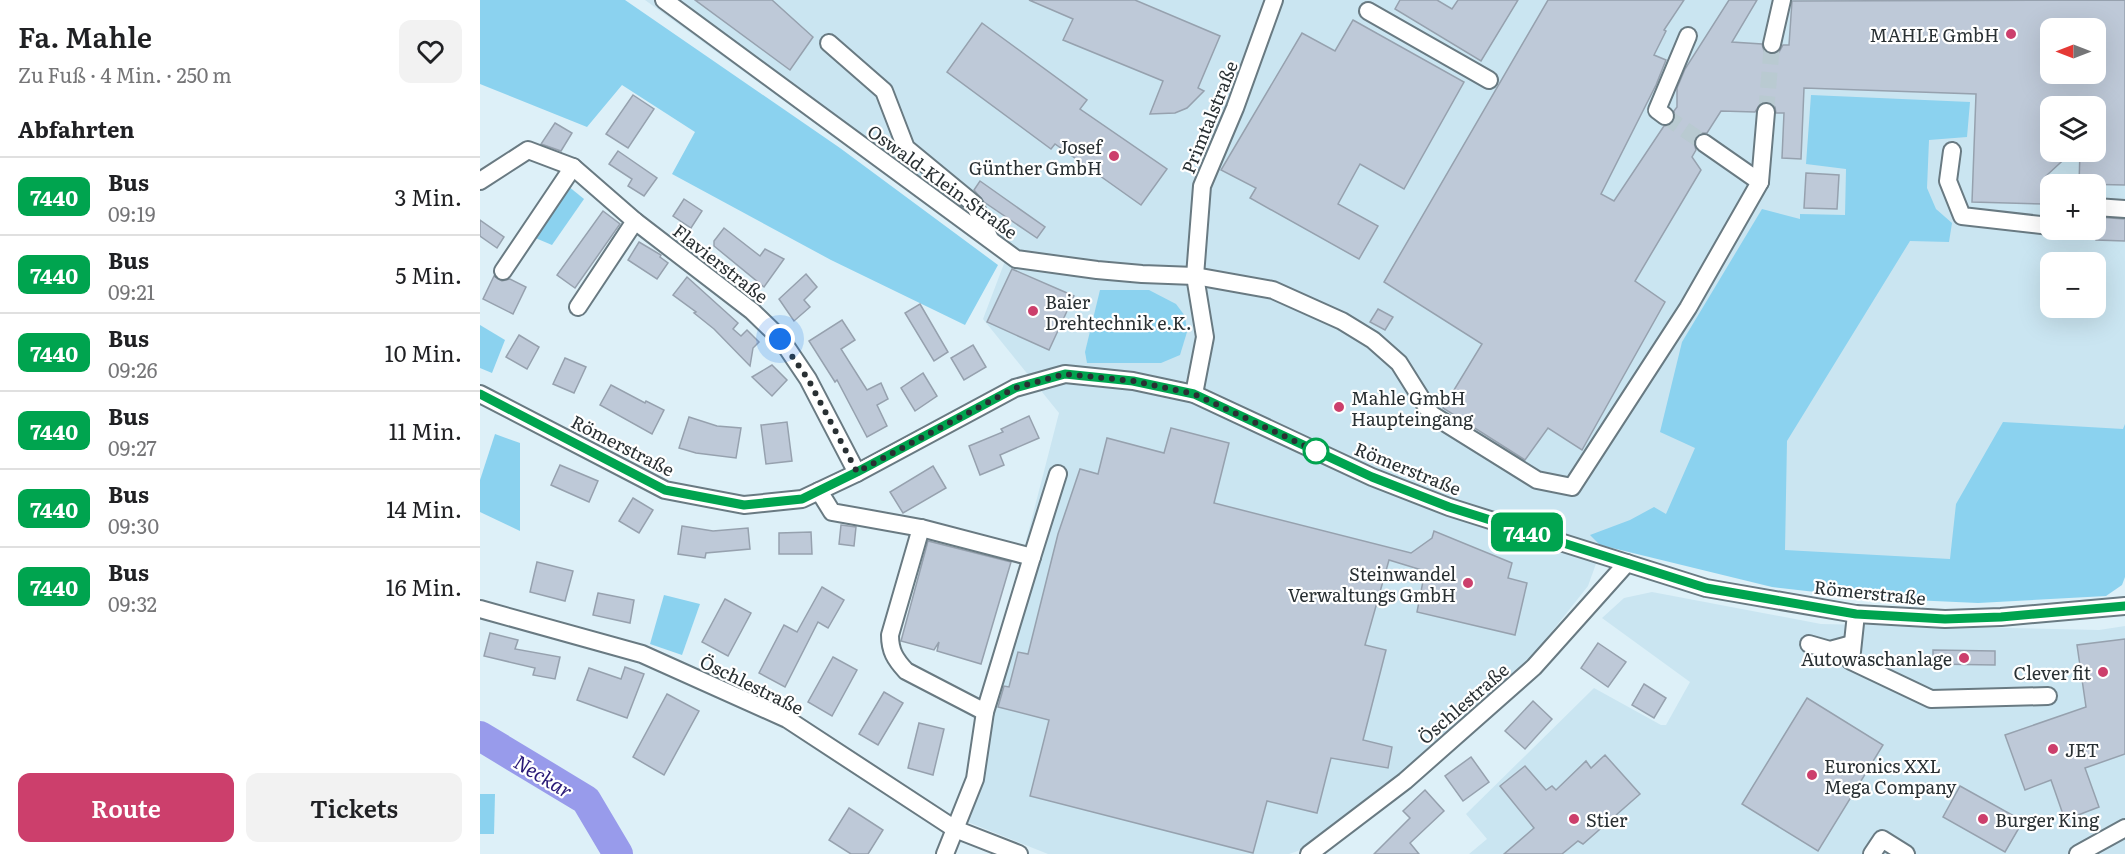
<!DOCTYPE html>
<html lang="de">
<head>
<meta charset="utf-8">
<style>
	:root { --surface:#fff; --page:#f2f2f2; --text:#202124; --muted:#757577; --line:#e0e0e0; --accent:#cc3f6c }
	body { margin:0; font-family:Literata,serif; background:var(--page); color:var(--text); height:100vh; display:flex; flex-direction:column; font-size:22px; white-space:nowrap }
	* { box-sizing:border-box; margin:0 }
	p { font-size:20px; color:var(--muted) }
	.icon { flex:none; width:33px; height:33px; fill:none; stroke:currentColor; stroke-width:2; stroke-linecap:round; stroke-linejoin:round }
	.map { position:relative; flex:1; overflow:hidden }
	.drawer { display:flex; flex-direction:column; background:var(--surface); width:480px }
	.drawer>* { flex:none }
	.badge { padding:0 12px; border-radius:9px; font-size:21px; line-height:39px }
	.needle { width:39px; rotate:270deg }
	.tools { position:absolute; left:1560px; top:18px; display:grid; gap:12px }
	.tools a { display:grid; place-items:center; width:66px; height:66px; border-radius:12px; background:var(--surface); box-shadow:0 6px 24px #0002; font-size:30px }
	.you { position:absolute; width:30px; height:30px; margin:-15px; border:4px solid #fff; border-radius:50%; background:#1a73e8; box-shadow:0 0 0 9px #1a73e833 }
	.map>.badge { position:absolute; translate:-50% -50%; box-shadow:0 0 0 3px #fff }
	h2 { padding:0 18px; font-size:22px; line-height:54px }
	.round { display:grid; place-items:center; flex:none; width:63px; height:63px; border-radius:12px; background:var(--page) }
	.overview { display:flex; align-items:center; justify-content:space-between; height:102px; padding:0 18px }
	h1 { font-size:28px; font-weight:600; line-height:45px }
	.action { display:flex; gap:12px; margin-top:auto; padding:12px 18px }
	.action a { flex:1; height:69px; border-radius:12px; background:var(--accent); color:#fff; font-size:24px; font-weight:600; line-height:69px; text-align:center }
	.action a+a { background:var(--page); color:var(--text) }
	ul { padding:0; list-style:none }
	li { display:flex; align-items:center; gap:18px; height:78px; padding:0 18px; border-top:2px solid var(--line) }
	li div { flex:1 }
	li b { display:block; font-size:22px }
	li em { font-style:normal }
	li .badge { min-width:66px; font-weight:700; text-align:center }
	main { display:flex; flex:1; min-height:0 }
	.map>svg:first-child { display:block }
</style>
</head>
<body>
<main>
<section class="drawer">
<div class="overview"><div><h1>Fa. Mahle</h1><p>Zu Fuß · 4 Min. · 250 m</p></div><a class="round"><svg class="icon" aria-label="heart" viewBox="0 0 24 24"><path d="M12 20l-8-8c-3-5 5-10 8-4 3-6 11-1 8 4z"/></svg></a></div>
<h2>Abfahrten</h2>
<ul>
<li><span class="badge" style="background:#00a44f;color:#fff">7440</span><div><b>Bus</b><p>09:19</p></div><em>3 Min.</em></li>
<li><span class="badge" style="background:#00a44f;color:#fff">7440</span><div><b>Bus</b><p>09:21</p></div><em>5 Min.</em></li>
<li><span class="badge" style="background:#00a44f;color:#fff">7440</span><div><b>Bus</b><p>09:26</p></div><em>10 Min.</em></li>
<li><span class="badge" style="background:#00a44f;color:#fff">7440</span><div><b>Bus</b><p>09:27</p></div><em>11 Min.</em></li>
<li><span class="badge" style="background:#00a44f;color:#fff">7440</span><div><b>Bus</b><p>09:30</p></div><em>14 Min.</em></li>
<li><span class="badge" style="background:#00a44f;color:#fff">7440</span><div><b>Bus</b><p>09:32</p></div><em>16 Min.</em></li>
</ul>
<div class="action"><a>Route</a><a>Tickets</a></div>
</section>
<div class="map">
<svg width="1645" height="854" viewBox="0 0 1645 854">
	<rect width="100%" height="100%" fill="#ddf0f8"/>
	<!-- built -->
	<g fill="#cae5f1" fill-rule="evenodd">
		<path d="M165,0H1645V572L1560,584L1127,533L1108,586L1047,663L919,777L818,851L809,854H568L475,817L579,413L503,319L525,261ZM1570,28H1616V74H1570ZM1570,106H1616V152H1570ZM1570,184H1616V230H1570ZM1570,262H1616V308H1570Z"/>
		<path d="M1172,592L1341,624L1619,630L1645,626V854H989L1007,839L986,814L1114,688L1181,725H1186L1210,682L1122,618L1144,598Z"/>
	</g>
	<!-- green -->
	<g fill="#8bd2ef">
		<path d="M0,0H145L360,148L518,265L485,325L351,260L192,174L215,132L142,85L107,127L0,84Z"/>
		<path d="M1331,95L1490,102L1487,137L1449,140L1447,188L1456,209L1472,223L1469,242L1430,241L1307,441L1305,550L1470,559L1476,504L1523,422L1643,429L1645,424V577L1642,585L1626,596L1498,603L1388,598L1292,587L1120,545L1110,535L1150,520L1174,507L1186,514L1215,448L1180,432L1202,342L1282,209L1320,219V214L1365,215L1366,169L1326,164Z"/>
		<path d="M88,186L104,199L72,245L53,237Z"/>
		<path d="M620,290H669L696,304L705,316L707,332L700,355L681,363H607L605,352Z"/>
		<path d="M0,325L25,340L12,373L0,368Z"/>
		<path d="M15,434L40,443V531L0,512V480Z"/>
		<path d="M184,595L220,604L202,655L170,644Z"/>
		<path d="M0,794H15L14,834H0Z"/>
	</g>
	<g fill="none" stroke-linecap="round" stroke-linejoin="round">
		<!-- river -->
		<path stroke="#989beb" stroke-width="30" d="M0,736L106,800L138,854"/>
	</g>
	<!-- building -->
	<g fill="#bec9d8" stroke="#96a1ae" stroke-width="1.5" fill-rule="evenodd">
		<path d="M215,0H292L333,37L310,70Z"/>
		<path d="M549,0H655L740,36L718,88L724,91L707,108L695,113L670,114L683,81L583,40L593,19Z"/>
		<path d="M920,0H957L972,9L978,0H1038L1001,61L915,9Z"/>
		<path d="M1068,0H1204L1184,30L1186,31L1174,55L1186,60L1176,85L1121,194L1134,201L1184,126L1190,125L1194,122L1195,117L1194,111L1197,107V88L1205,69L1249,0H1277L1252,42L1282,44L1284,51L1290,54L1299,52L1303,45H1309L1312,1L1645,0V185L1599,184L1600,152H1616V106H1570V152H1592L1566,176L1565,204L1492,202L1496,94L1324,88L1321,159L1302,158L1304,113H1296L1295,107L1291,103H1281L1275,112L1241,111L1227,133H1220L1215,138L1214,143L1216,150L1212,157L1221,170L1155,281L1185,302L1102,450L1068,428L1045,460L963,408L1002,344L904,282ZM1570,28H1616V74H1570Z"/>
		<path d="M873,20L984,82L924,189L880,164L858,204L898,226L879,259L770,198L776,188L741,170L822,33L855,51Z"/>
		<path d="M502,23L607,100L600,109L687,169L661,205L575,144L571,149L467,72Z"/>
		<path d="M153,95L174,109L148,148L126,134Z"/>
		<path d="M75,123L92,133L81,151L61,144Z"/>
		<path d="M138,151L177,178L164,196L148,186L152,179L129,164Z"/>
		<path d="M1326,173L1359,175L1357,209L1324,208Z"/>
		<path d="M500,181L565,227L557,238L504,202L494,190Z"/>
		<path d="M204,199L222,211L211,228L193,216Z"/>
		<path d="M123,211L140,224L95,288L77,275Z"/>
		<path d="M1616,217L1645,219V241L1616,240Z"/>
		<path d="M0,220L24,237L17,248L0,236Z"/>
		<path d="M244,228L280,256L285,249L304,259L284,287L234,246V241Z"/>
		<path d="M159,242L181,255L180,257L188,263L177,279L148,260Z"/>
		<path d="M532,269L594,296L569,350L507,322Z"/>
		<path d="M326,274L337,287L324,300L330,307L314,321L299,299Z"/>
		<path d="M14,276L22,281L30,279L46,287L33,314L3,299Z"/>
		<path d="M207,277L258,323L253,329L261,336L267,330L279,342L273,348L270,366L234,329L214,313L216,312L193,295Z"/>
		<path d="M440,304L468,352L454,361L425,313Z"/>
		<path d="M898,309L913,317L905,330L890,322Z"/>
		<path d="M362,320L375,340L361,349L387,390L401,383L408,399L397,405L407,426L387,437L357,380L355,382L329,341Z"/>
		<path d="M39,335L59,347L47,369L26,357Z"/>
		<path d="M493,345L506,367L484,380L471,358Z"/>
		<path d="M85,358L106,367L94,393L73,384Z"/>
		<path d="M292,365L307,380L292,396L272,377Z"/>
		<path d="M443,373L457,396L435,411L421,388Z"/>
		<path d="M131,385L165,403L166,401L184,410L172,434L120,405Z"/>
		<path d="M549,416L559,438L520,455L524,465L500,475L489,446L523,432L521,429Z"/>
		<path d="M209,417L237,426L261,428L256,458L216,453L199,448Z"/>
		<path d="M307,422L312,461L286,464L281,425Z"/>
		<path d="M691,428L749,443L734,503L931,553L952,538L954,531L1032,563L1028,578L1047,583L1035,635L937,612L945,571L909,560L885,645L906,650L883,740L912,747L908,768L851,758L837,813L787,801L773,853L550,796L569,720L518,707L524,686L529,687L538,652L548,654L578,534L600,469L618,474L627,438L684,453Z"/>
		<path d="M80,465L118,481L109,502L71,485Z"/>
		<path d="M453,466L466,488L423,513L410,492Z"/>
		<path d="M153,498L173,510L159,533L139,521Z"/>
		<path d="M361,525L376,527L374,546L359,544Z"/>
		<path d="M202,526L233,531L268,528L270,549L226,553L225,558L198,554Z"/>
		<path d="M331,532L332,554H299V533Z"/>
		<path d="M448,541L531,562L501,664L457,651L459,642L454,650L421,641Z"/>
		<path d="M57,562L93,571L85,601L50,592Z"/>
		<path d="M342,587L364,600L348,628L338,622L305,687L279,673L304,625L317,632Z"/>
		<path d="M118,593L154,600L150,623L113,615Z"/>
		<path d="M245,599L271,613L248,656L222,642Z"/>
		<path d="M10,633L38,640L35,649L80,657L75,679L53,675L55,668L4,656Z"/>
		<path d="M1645,639V754L1605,768L1619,807L1585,820L1571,780L1545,790L1525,735L1606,707L1597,645Z"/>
		<path d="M1118,643L1146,662L1128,687L1101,668Z"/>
		<path d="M1453,650L1515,651V665L1453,664Z"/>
		<path d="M353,657L377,670L352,716L328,702Z"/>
		<path d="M145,667L164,674L147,718L97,700L109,668L141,679Z"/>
		<path d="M1164,684L1186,698L1174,718L1152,705Z"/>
		<path d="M404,692L423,703L398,745L379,734Z"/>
		<path d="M187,694L219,711L184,775L153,757Z"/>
		<path d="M1327,698L1403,745L1338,851L1262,804Z"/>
		<path d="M1053,701L1072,719L1045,749L1025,731Z"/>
		<path d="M439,723L464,729L453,775L428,768Z"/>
		<path d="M1125,755L1160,794L1103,844L1098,841L1082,854H1024L1054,828L1020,786L1045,766L1066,790L1072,786L1076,790L1106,761L1111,768Z"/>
		<path d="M991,757L1009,782L983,801L965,776Z"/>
		<path d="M1480,786L1543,821L1525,852L1463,817Z"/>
		<path d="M945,790L964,811L930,843L939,854H894L930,818L923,811Z"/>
		<path d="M369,808L403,830L388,854H371L349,840Z"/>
	</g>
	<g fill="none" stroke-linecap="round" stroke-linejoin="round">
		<!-- minor-tunnel -->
		<g stroke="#b9cad1" stroke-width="16" stroke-dasharray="16 8" stroke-linecap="butt">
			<path d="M1286,112L1292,44"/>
			<path d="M1185,116L1224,143"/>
		</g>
		<!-- minor casing -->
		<g stroke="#697a82" stroke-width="20">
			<g id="minor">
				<path d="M184,0L536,259L617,270L662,274L715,276L793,290L862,321L893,340L919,363L951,414L1057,480L1092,487L1208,308L1280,182L1286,112"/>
				<path d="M888,11L1009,80"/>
				<path d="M349,43L404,91L426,148L494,204L510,239"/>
				<path d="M1292,44L1302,0"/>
				<path d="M1185,116L1177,110L1208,36"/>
				<path d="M1224,143L1280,182"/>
				<path d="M1472,151L1468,181L1482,216L1570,226"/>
				<path d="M0,181L48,150L93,167L155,221L272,311L301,339L328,379L377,473"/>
				<path d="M1616,207L1645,209"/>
				<path d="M23,271L93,167"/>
				<path d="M98,307L155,221"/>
				<path d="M0,394L185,490L264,505L322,499L377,473L535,388L585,374L653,381L714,394L892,477L969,507L1226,588L1376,614L1465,619L1521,617L1645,606"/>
				<path d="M714,394L725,337L715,276L722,186L755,108L794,0"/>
				<path d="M339,491L352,512L441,528L552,557L505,712L495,779L465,854"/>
				<path d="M441,528L410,635C410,651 415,659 426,671L505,712"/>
				<path d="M552,557L578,474"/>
				<path d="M0,609L162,654L307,719L475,829L539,854"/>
				<path d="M1376,614L1371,661L1451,699L1568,696"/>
				<path d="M1329,644L1350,650L1372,644"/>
				<path d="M829,854L925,781L1054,667L1147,563"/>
				<path d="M1392,854L1402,839L1426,854"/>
				<path d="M1598,854L1645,828"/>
			</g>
		</g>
		<!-- minor -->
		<use href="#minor" stroke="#fff" stroke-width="16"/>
	</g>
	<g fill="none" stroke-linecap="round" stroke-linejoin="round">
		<!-- line casing -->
		<g stroke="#fff" stroke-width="14">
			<path id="line" d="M0,394L185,490L264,505L322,499L377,472L535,388L585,374L653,381L714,394L892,477L969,507L1226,588L1376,614L1465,619L1521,617L1645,606"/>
		</g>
		<!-- line -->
		<use href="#line" stroke="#00a44f" stroke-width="9"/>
		<!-- walk -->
		<path stroke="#293033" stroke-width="6" stroke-dasharray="0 10.8" d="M300,339L328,379L377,472L535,388L585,374L653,381L714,394L836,451"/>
	</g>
	<!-- markers -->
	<g fill="#cc3f6c" stroke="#fff" stroke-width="2">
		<circle cx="1531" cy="34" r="6"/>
		<circle cx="634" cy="156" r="6"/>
		<circle cx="553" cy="311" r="6"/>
		<circle cx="859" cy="407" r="6"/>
		<circle cx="988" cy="583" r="6"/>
		<circle cx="1484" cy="658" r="6"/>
		<circle cx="1623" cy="672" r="6"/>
		<circle cx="1573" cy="749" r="6"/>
		<circle cx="1332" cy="775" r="6"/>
		<circle cx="1094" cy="819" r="6"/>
		<circle cx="1503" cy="819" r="6"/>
	</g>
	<circle fill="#fff" stroke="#00a44f" stroke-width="3" cx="836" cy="451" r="12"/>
	<g text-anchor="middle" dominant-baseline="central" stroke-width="4.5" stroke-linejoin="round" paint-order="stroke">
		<!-- poi labels -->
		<g font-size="18" fill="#293033" stroke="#fff" text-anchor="start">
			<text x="1519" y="34" text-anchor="end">MAHLE GmbH</text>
			<text x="622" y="146" text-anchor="end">Josef<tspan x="622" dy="21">Günther GmbH</tspan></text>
			<text x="565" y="301">Baier<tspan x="565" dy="21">Drehtechnik e.K.</tspan></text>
			<text x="871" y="397">Mahle GmbH<tspan x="871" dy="21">Haupteingang</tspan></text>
			<text x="976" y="573" text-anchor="end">Steinwandel<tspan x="976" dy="21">Verwaltungs GmbH</tspan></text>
			<text x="1472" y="658" text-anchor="end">Autowaschanlage</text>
			<text x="1611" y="672" text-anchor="end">Clever fit</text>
			<text x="1585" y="749">JET</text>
			<text x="1344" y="765">Euronics XXL<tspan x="1344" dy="21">Mega Company</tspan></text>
			<text x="1106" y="819">Stier</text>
			<text x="1515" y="819">Burger King</text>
		</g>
		<!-- street labels -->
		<g font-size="18" fill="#293033" stroke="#fff">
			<text transform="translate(729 117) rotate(-68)">Primtalstraße</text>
			<text transform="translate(463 181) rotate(36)">Oswald-Klein-Straße</text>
			<text transform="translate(241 263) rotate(38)">Flavierstraße</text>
			<text transform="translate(143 445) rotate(27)">Römerstraße</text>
			<text transform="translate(928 468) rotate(22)">Römerstraße</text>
			<text transform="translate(1390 592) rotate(6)">Römerstraße</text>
			<text transform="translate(272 684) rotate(26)">Öschlestraße</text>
			<text transform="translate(983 703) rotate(-41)">Öschlestraße</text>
		</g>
		<!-- water labels -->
		<g font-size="20" font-style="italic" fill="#2a1a77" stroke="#fff">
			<text transform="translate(64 775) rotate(31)">Neckar</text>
		</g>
	</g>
</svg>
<div class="tools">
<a><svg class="needle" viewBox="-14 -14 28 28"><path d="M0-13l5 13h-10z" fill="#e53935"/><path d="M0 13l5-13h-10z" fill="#757577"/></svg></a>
<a><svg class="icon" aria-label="layers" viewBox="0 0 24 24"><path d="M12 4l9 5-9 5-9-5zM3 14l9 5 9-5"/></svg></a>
<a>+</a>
<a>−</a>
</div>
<div class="you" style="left:300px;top:339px"></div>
<b class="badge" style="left:1047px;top:532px;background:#00a44f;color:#fff">7440</b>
</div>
</main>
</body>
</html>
